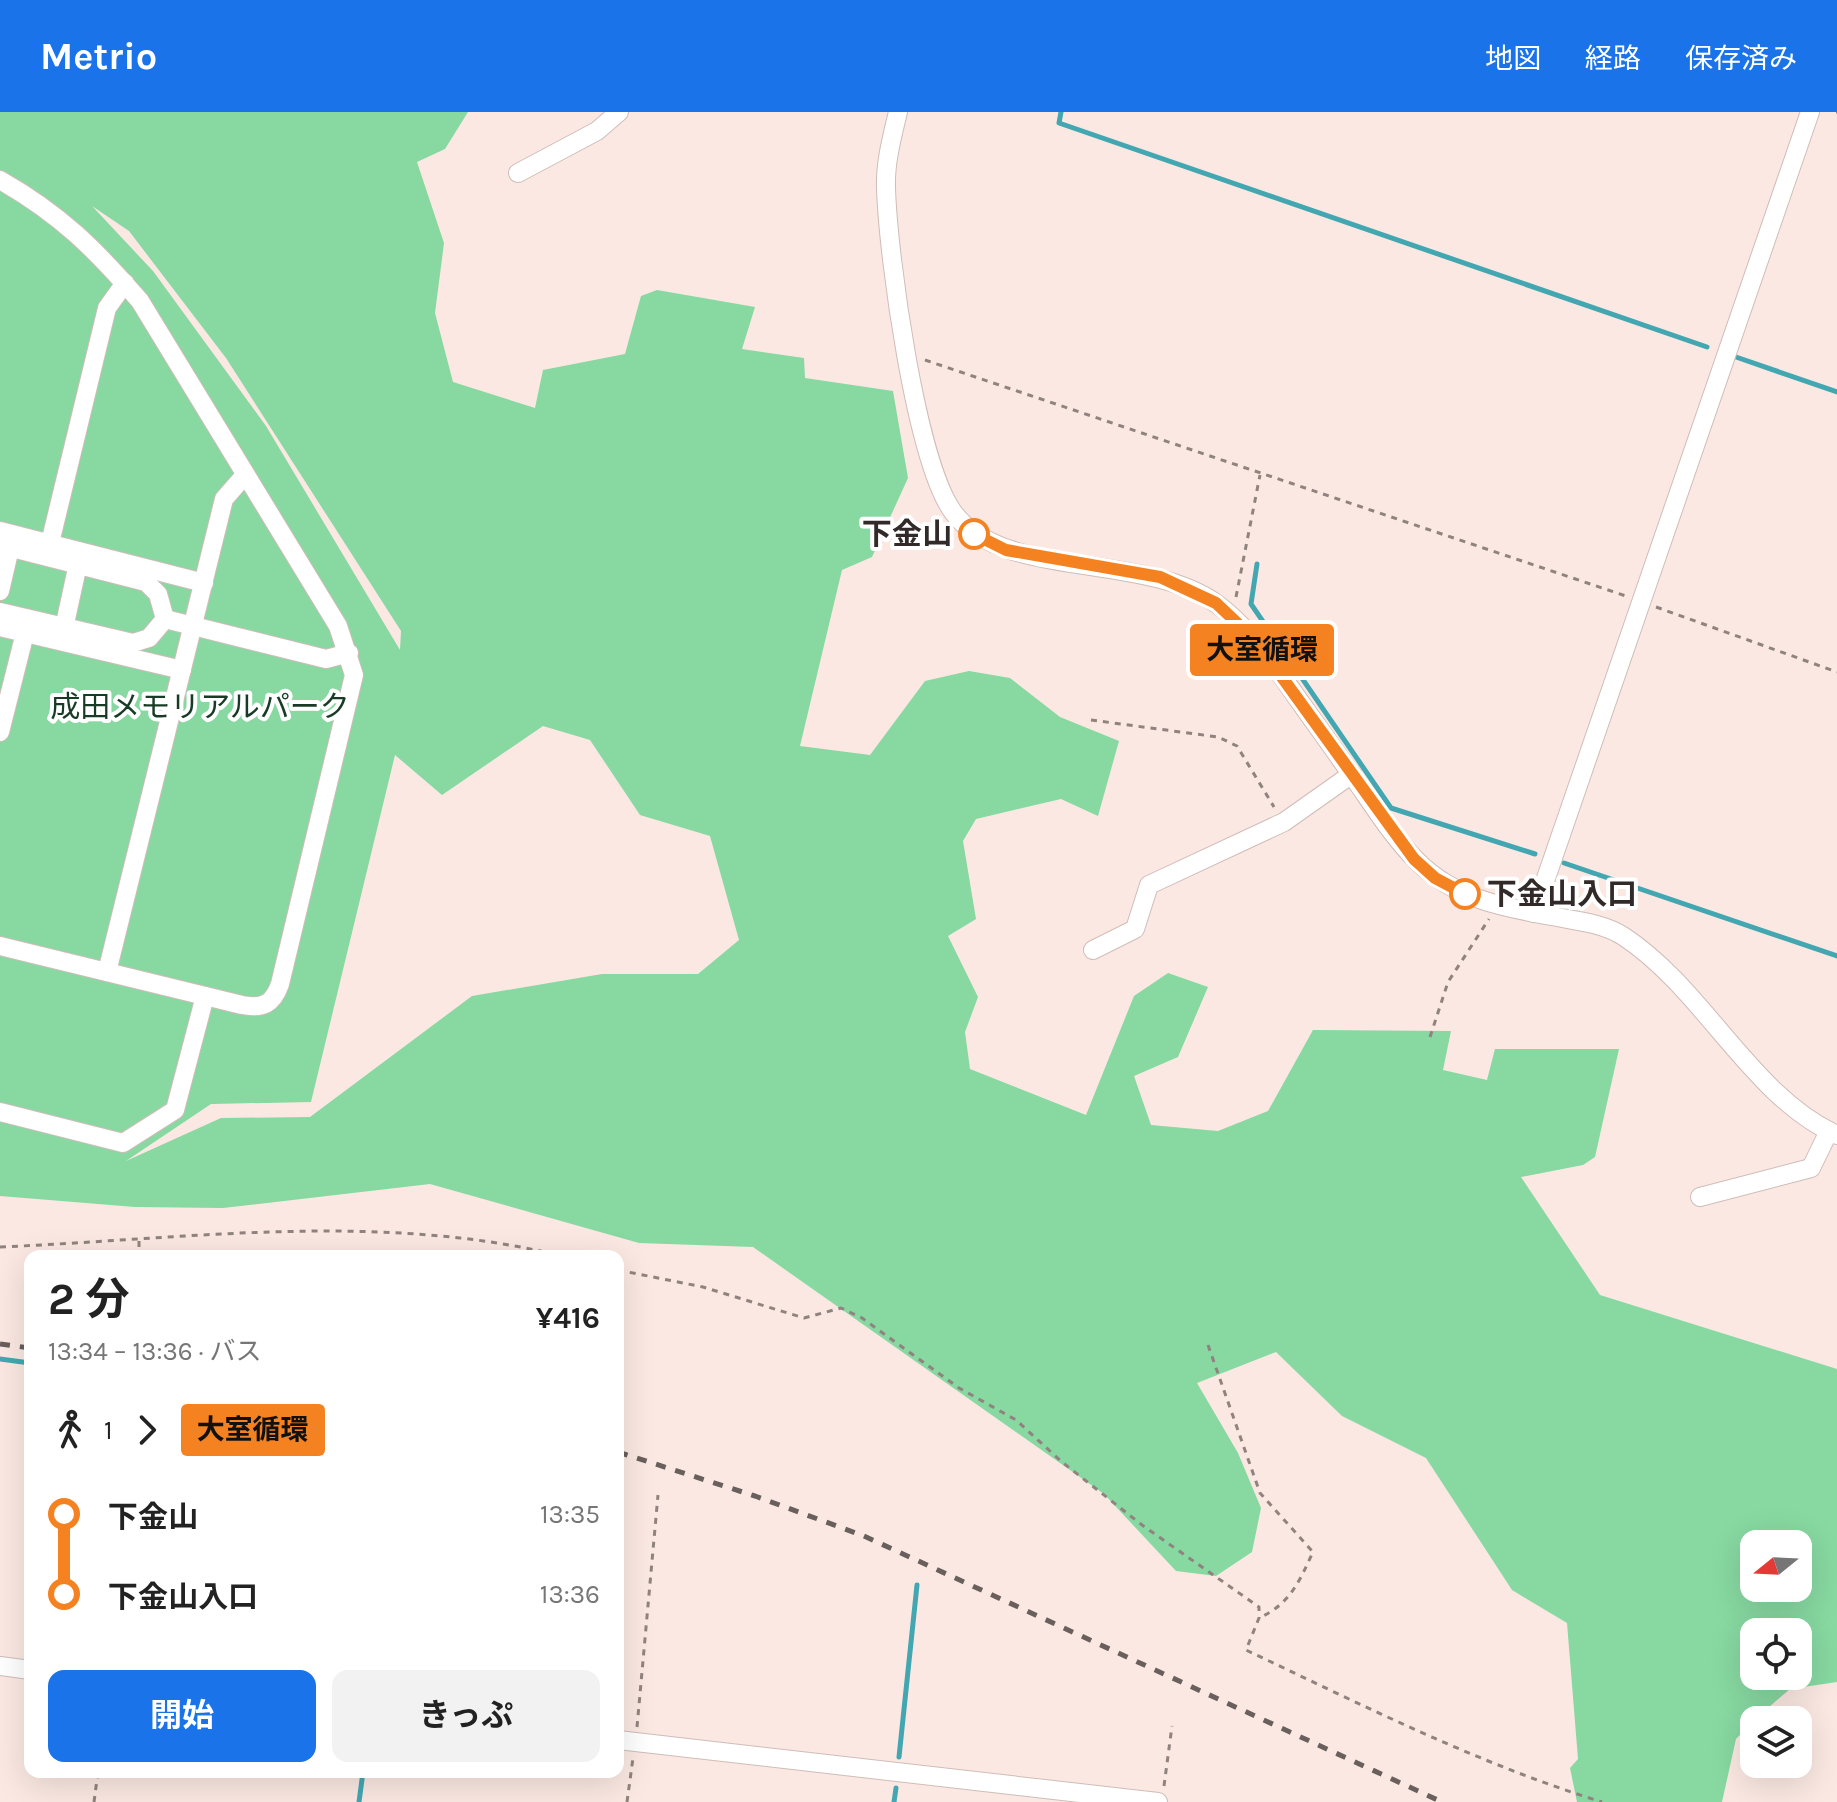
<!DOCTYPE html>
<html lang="ja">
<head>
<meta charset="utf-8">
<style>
	:root { --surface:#fff; --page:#f2f2f2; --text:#222; --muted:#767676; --accent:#1a73e8 }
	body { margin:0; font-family:Karla,"Noto Sans JP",sans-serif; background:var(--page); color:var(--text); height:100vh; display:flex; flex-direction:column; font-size:30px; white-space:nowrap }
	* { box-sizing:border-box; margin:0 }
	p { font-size:26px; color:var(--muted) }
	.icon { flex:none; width:44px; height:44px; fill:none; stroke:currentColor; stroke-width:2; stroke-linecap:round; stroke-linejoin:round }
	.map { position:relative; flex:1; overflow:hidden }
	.drawer { position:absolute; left:24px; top:1138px; width:600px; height:528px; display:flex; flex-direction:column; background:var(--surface); border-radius:16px; box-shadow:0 8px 32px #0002 }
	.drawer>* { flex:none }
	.badge { padding:0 16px; border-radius:6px; font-size:28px; line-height:52px }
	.needle { width:52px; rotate:252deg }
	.tools { position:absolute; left:1740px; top:1418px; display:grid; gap:16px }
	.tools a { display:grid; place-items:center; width:72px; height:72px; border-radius:16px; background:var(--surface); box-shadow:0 8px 32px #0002; font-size:40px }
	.map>.badge { position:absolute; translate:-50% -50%; box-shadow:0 0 0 4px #fff }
	.legs { display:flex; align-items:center; gap:12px; height:88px; padding:0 24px; font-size:26px }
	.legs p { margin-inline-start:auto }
	.overview { display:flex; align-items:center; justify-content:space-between; height:136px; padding:0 24px }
	h1 { font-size:44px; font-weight:700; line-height:60px }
	.action { display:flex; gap:16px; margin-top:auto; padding:16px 24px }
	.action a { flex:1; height:92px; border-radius:16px; background:var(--accent); color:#fff; font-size:32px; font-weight:700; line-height:92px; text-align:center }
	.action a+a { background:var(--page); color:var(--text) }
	ul { padding:0 24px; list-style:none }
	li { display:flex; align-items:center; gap:28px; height:80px; font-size:30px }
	li i { display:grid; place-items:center; width:12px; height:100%; margin:0 10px; background:currentColor }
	li i::after { content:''; width:20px; height:20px; margin:-10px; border:6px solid; border-radius:50%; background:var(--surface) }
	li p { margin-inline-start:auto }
	li:first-child i { background:linear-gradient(#0000 50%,currentColor 0) }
	li:last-child i { background:linear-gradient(currentColor 50%,#0000 0) }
	header { display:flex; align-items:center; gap:48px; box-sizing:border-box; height:112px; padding:0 40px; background:var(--accent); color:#fff }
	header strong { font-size:38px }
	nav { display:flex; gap:44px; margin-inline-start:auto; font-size:28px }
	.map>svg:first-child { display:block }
</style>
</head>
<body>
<header>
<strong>Metrio</strong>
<nav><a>地図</a><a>経路</a><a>保存済み</a></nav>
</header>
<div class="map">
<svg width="1837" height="1690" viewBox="0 0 1837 1690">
	<rect width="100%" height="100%" fill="#fbe8e2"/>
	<!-- green -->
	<path fill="#87d8a1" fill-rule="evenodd" d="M0,0H468L445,37L417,50L444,131L435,201L453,270L535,296L543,258L625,242L641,184L657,178L755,195L742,237L804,246L805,266L893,279L908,366L872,445L842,458L800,634L870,643L925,569L969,559L1010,566L1060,605L1119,629L1098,704L1061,687L976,707L963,729L976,807L948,824L978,885L965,920L970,957L1086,1003L1134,884L1168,861L1208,875L1178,945L1134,964L1151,1013L1218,1019L1268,999L1313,918L1451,919L1443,958L1487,968L1495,937H1619L1595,1045L1583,1053L1521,1065L1600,1183L1837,1257V1570L1790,1577L1754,1608L1736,1627L1722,1690H1577L1570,1656L1578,1647L1567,1511L1512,1478L1426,1346L1342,1304L1276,1240L1197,1271L1238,1341L1261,1396L1252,1440L1216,1464L1176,1459L1104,1382L753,1135L639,1131L430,1072L223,1096L135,1095L0,1084ZM92,94L129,119L226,246L401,519L400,538L266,314L153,159ZM543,614L590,628L640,703L710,724L739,828L698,862H602L472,884L310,1005L221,1006L126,1049L211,992L311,990L395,643L442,683ZM1754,1432H1798V1476H1754ZM1754,1520H1798V1564H1754Z"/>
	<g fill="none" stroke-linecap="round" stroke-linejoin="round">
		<!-- stream -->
		<g stroke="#43a7b2" stroke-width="5">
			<path d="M1061,0L1059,11L1707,235"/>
			<path d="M1736,245L1837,280"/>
			<path d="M1257,452L1251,492L1391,696L1535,742"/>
			<path d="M1564,751L1837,844"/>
			<path d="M0,1247L30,1251"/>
			<path d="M899,1645L917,1473"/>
			<path d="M359,1690L363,1660"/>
			<path d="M894,1690L896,1676"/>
		</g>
		<!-- minor casing -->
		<g stroke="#cfbdb7" stroke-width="20">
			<g id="minor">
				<path d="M898,0C892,25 885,51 886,76C888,144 916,349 953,400C1003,469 1144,439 1217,492C1245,513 1264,540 1284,567C1306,599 1329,630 1351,662C1372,691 1391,723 1416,748C1454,787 1505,796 1557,805C1579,809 1604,812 1623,824C1704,877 1751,984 1837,1023"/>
				<path d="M518,61L597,19L619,0"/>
				<path d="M0,68C60,102 95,137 140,189L338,514L354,563L280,872C273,892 263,897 242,893L0,834"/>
				<path d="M0,419L204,471"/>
				<path d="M50,431L107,196L125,171"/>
				<path d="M0,433L146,470L158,482L165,507L149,526L133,531L0,500"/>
				<path d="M0,479L10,436"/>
				<path d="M165,507L326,547L349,541"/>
				<path d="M0,515L182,558"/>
				<path d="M64,516L78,452"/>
				<path d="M0,620L25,521"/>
				<path d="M1534,801L1810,0"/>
				<path d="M1093,838L1135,817L1149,773L1284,710L1352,662"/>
				<path d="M107,860L224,387L245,363"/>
				<path d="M0,1000L123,1031L175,998L205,884"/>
				<path d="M1700,1085L1811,1056L1829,1019"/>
				<path d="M0,1554L30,1558"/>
				<path d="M618,1628L1158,1690"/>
			</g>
		</g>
		<!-- path -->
		<g stroke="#90837f" stroke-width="3" stroke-dasharray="6 6" stroke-linecap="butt">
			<path d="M1836,0H1837"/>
			<path d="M925,248L1626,484"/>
			<path d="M1236,485L1260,363"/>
			<path d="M1656,495L1837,560"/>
			<path d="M1091,608L1218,625L1237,634L1274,695"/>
			<path d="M1430,925L1448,870L1489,807"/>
			<path d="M139,1129V1144"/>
			<path d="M0,1135C187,1127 379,1099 562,1144"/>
			<path d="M618,1158L703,1175L804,1206L841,1196L862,1206L959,1276L1016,1308L1062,1350L1142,1413L1259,1495V1506L1246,1538C1362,1593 1479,1652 1602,1690"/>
			<path d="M1208,1233L1260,1381L1313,1440C1299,1470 1290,1492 1259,1506"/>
			<path d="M637,1615L658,1383"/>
			<path d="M1164,1674L1172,1614"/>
			<path d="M94,1690L98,1660"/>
			<path d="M627,1690L633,1646"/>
		</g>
		<!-- minor -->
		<use href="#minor" stroke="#fff" stroke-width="18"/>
		<!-- rail -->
		<g stroke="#695f5c" stroke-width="5" stroke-dasharray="10 10" stroke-linecap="butt">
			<path d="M0,1232L30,1236"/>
			<path d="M618,1340L755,1384L864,1424L1442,1690"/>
		</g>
	</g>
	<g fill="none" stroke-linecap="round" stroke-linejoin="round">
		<!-- line-1 casing -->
		<g stroke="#fff" stroke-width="18">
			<path id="line-1" d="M974,422L1006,438L1160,465L1216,491L1255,528L1414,747L1435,766L1465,782"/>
		</g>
		<!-- line-1 -->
		<use href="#line-1" stroke="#f58220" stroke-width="12"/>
	</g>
	<!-- markers -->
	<g fill="#fff" stroke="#f58220" stroke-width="4">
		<circle cx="974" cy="422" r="14"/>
		<circle cx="1465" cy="782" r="14"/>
	</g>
	<g text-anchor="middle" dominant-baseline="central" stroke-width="8" stroke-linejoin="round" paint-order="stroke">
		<!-- stop labels -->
		<g font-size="30" font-weight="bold" fill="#312a28" stroke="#fff" text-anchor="end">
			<text x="952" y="422">下金山</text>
			<text x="1487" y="782" text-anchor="start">下金山入口</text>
		</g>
		<!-- park labels -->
		<g font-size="30" fill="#173b24" stroke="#fff">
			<text x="200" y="595">成田メモリアルパーク</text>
		</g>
	</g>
</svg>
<div class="tools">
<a><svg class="needle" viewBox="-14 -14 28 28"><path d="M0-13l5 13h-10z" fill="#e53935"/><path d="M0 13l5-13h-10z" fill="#767676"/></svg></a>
<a><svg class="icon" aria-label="locate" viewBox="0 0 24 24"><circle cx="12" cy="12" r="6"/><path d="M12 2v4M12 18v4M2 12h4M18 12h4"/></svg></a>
<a><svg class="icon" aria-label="layers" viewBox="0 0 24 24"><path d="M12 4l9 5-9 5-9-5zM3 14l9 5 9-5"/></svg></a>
</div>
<b class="badge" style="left:1262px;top:538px;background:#f58220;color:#111">大室循環</b>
<section class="drawer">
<div class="overview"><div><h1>2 分</h1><p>13:34 – 13:36 · バス</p></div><b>¥416</b></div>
<div class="legs"><svg class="icon" aria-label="walk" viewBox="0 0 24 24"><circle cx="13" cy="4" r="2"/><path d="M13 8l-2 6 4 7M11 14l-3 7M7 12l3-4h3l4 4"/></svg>1<svg class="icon" aria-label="forward" viewBox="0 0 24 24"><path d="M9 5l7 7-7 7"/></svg><b class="badge" style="background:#f58220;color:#111">大室循環</b></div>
<ul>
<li><i style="color:#f58220"></i><b>下金山</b><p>13:35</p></li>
<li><i style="color:#f58220"></i><b>下金山入口</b><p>13:36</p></li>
</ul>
<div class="action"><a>開始</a><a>きっぷ</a></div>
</section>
</div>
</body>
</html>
